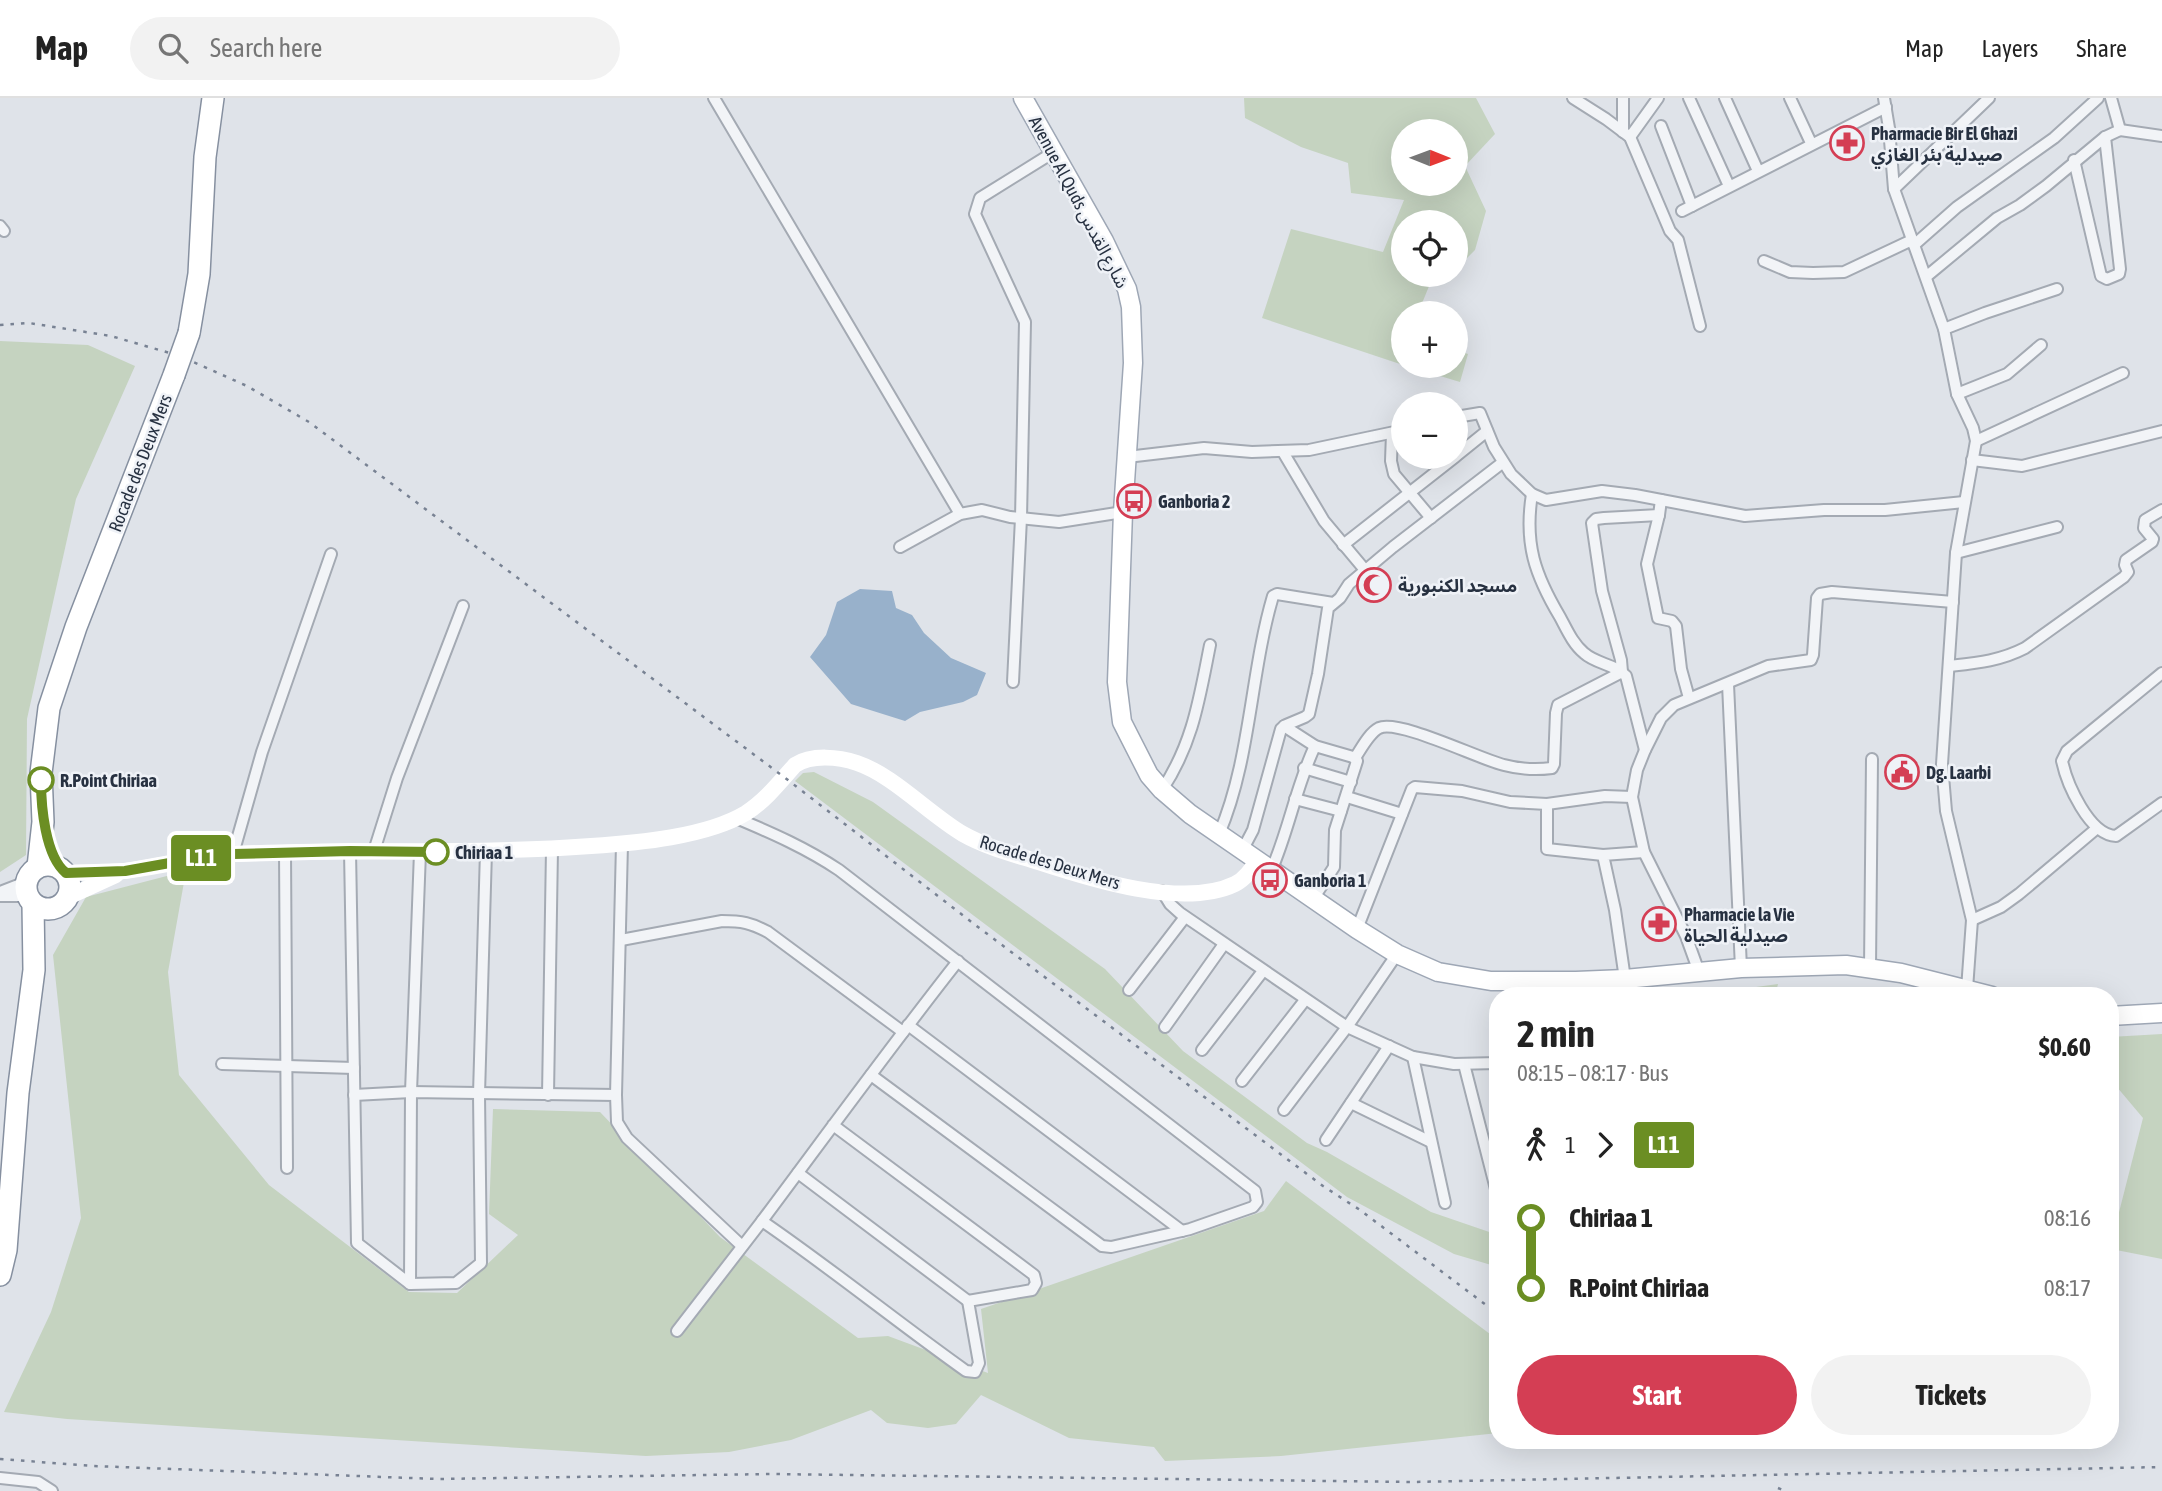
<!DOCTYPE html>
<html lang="en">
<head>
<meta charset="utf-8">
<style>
	:root { --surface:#fff; --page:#f2f2f2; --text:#222; --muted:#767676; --line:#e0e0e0; --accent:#d43e54 }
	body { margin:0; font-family:"Asap Condensed","Noto Sans Arabic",sans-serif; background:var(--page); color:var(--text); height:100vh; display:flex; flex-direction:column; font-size:26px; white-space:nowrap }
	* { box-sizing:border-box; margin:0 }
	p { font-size:23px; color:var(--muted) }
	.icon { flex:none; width:38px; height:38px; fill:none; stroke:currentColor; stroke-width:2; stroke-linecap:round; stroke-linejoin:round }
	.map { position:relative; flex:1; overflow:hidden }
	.drawer { position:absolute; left:1489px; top:889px; width:630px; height:462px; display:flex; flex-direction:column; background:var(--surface); border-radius:28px; box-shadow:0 7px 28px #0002 }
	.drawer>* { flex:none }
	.badge { padding:0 14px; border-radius:5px; font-size:24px; line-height:46px }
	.needle { width:46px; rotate:91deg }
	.controls { position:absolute; left:1391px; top:21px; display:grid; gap:14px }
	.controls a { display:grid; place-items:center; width:77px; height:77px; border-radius:50%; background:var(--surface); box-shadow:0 7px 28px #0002; font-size:35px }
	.map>.badge { position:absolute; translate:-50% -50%; box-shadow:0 0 0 4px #fff }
	.legs { display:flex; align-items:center; gap:10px; height:77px; padding:0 28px; font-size:23px }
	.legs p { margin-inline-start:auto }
	.headline { display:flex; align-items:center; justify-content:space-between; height:119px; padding:0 28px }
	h1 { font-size:38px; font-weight:700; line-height:52px }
	.action { display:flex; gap:14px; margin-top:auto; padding:14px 28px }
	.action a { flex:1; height:80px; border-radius:42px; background:var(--accent); color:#fff; font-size:28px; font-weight:700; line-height:80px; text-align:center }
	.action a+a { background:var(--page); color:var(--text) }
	ul { padding:0 28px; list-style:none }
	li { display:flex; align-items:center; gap:24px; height:70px; font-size:26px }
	li i { display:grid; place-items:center; width:10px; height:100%; margin:0 9px; background:currentColor }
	li i::after { content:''; width:18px; height:18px; margin:-9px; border:5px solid; border-radius:50%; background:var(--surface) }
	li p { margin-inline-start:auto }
	li:first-child i { background:linear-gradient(#0000 50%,currentColor 0) }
	li:last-child i { background:linear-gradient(currentColor 50%,#0000 0) }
	header { display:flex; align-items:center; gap:42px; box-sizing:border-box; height:98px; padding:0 35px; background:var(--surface); border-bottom:2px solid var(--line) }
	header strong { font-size:33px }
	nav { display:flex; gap:38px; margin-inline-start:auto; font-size:24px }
	.search { width:490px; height:63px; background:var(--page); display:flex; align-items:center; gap:18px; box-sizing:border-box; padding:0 24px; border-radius:38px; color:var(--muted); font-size:26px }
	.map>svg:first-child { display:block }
</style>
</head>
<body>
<header>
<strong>Map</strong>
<div class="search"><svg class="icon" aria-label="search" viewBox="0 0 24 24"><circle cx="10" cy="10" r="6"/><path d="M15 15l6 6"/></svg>Search here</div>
<nav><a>Map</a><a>Layers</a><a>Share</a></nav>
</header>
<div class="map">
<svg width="2162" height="1393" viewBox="0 0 2162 1393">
	<rect width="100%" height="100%" fill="#dfe3e9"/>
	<!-- green -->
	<g fill="#c5d3c0" fill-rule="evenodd">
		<path d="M1244,0H1476L1495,36L1465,68L1486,113L1475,152L1456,171V124H1404V177H1450L1445,182L1432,181L1418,215H1404L1403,267L1262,220L1291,131L1383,154L1404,102L1351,95L1348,65L1301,49L1245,20ZM1456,33V86H1404V33Z"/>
		<path d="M0,243L88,247L135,268L76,401L27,621L26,757L0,774Z"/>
		<path d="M1456,252L1468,256L1460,284L1407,268H1456Z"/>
		<path d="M814,674L873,704L1105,871L1183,953L1307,1045L1327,1054L1431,1114L1498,1137V1169L1454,1156L1347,1099L795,683L803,675Z"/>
		<path d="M186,773L168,874L179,977L269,1087L409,1194L457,1195L518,1137L489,1116L493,1011L600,1014L720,1139L858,1240L888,1238L988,1275L981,1211L1264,1113L1286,1083L1498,1242V1335L1281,1358L1165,1363L1154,1349L1069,1340L981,1297L956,1326L928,1330L887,1325L871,1312L791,1342L729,1354L646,1358L67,1321L4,1314L51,1214L81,1120L53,857L86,799Z"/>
		<path d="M1778,886L1775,898H1690Z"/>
		<path d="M2162,936V1161L2111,1151V1131L2115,1130L2143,1020L2111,982L2110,939Z"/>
	</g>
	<!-- water -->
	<path fill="#98b1cb" d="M860,491L892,493L896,510L912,517L924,535L951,560L986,575L977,597L963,604L920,614L905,623L851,606L810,559L826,537L837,504Z"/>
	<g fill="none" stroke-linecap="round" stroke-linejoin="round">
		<!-- street casing -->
		<g stroke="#a4aab3" stroke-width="14">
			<g id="street">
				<path d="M714,0L960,416"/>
				<path d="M1573,0L1606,21L1630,39L1670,133L1678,142L1700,228"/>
				<path d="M1689,0L1729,88"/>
				<path d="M1725,0L1758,73"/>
				<path d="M1790,0L1811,45"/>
				<path d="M1884,0L1889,30L1894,91L1944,231L1957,296L1973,330L1976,343L1956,455L1942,666L1946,713L1972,822L1967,891"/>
				<path d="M1661,28L1692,108"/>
				<path d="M2120,32L2162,38"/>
				<path d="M1623,34V0"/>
				<path d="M1630,39L1658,0"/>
				<path d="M2074,62L2101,178L2107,181L2119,176L2120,171L2105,39"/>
				<path d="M1894,91L1989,0"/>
				<path d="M1682,113L1886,9"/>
				<path d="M0,128L4,133"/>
				<path d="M1914,147L1957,109L2054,40L2098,0"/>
				<path d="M1764,163L1790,174L1813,175L1844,174L1912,142"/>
				<path d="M1927,178L1997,120L2020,107L2046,88L2105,39L2120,32L2111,0"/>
				<path d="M1944,231L1985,215L2057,191"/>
				<path d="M1957,296L2007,276L2041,247"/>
				<path d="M1456,319L1480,315L1494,349L1511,376L1532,396L1546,402L1602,393L1635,397L1745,418L1824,412H1885L1964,404"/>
				<path d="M1392,335L1391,363L1394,376L1431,420"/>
				<path d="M1976,343L2123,275"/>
				<path d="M1283,354L1324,423L1365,472"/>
				<path d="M1456,358L1487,333"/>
				<path d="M1127,359L1204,350L1252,354L1309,352L1404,332"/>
				<path d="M1972,362L2022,368L2162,333"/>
				<path d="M1532,396C1524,446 1535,477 1560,519C1567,532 1573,546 1584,555C1596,566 1615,566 1626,578L1645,652"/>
				<path d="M1659,417L1647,466L1658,520L1672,523L1676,528L1681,571L1689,600"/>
				<path d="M1343,447L1455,359"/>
				<path d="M900,449L960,416L982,412L1010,419L1059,424L1123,414"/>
				<path d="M1956,455L2057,429"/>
				<path d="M1949,568C1976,565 2000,563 2025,550L2124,479L2128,474L2125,467L2126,462L2152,444L2153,441L2144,430L2145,422L2162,412"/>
				<path d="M2162,575L2067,653L2062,663C2067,686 2089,737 2116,738L2162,705"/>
				<path d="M1013,584L1021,420L1025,224L975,116L980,100L1054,54"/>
				<path d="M1728,586L1741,870"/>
				<path d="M1284,628L1315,648L1353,659L1357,663L1335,732L1334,769L1313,801"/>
				<path d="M1355,660C1361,651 1369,635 1379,630C1399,621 1479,661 1504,667C1519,671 1537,672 1552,670L1554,666L1556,615L1558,607L1622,574L1621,562L1602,493L1592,425L1596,421L1604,420L1659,417L1661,402"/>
				<path d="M1304,670L1351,684"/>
				<path d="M1162,692C1193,645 1199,602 1210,547"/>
				<path d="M1347,699L1402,716"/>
				<path d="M1295,701L1341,713"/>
				<path d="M1547,706L1605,698L1632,699"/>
				<path d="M736,720C772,735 806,750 839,772L1255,1093L1257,1104L1253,1109L1190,1131L1111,1149L1102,1148L871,977"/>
				<path d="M1219,736C1251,661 1250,576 1273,498L1277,496L1333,505"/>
				<path d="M622,746L616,997L617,1024L627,1040L742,1148"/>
				<path d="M350,753L357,1145L410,1186L456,1185L481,1165L479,996L486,753"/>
				<path d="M374,753L397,680L463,508"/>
				<path d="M1242,753L1253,732L1281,631L1286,627L1305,619L1309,616L1318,576L1328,510L1340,500L1349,486L1393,449L1502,365"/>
				<path d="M285,754L287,1070"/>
				<path d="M233,756L262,654L331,456"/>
				<path d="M1271,773C1289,732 1296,688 1315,648"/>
				<path d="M1162,793L1170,806L1180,815L1347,929L1413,959L1454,966L1498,965"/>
				<path d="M0,794L26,784"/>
				<path d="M0,798H28"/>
				<path d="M1972,822L2001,809L2019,796L2096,731"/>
				<path d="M1357,831L1412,691L1415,689L1462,693L1510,704L1547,706V751L1603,757"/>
				<path d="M621,842L722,823C742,823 751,825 768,834L903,934"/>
				<path d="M1870,870L1872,661"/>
				<path d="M1699,874L1686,838L1644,754L1632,699L1637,672L1645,652L1661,620L1674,607L1768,568L1811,562L1813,557L1817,500L1820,496L1832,494L1953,504"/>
				<path d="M1625,881L1615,812L1603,757L1644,754"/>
				<path d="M1129,892L1185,819"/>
				<path d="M908,927L1182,1133"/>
				<path d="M1165,929L1224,846"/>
				<path d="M1202,952L1263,873"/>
				<path d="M1413,959L1445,1105"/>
				<path d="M222,966L354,970"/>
				<path d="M1464,966L1498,1099"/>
				<path d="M1242,983L1305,902"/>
				<path d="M354,997L411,994L616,997"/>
				<path d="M548,997L552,751"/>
				<path d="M1351,1005L1431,1044"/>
				<path d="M1284,1012L1347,929L1397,856"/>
				<path d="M833,1027L1034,1177L1036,1185L1032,1192L968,1203L979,1265L975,1274L966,1273C897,1224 832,1171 762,1123C827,1036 891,948 958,863"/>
				<path d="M1326,1042L1389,948"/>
				<path d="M798,1075L968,1203"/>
				<path d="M410,1186L411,994L420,754"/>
				<path d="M677,1233L762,1123"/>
				<path d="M0,1380L38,1384L52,1393"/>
			</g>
		</g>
		<!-- primary casing -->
		<g stroke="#9ea7b5" stroke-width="21">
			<g id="primary">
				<path d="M1023,0L1104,143L1127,191L1131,209L1133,265L1123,414L1117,584L1122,624L1149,677L1162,692L1190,716L1357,831L1397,856L1438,874L1491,883H1576L1625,881L1741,870L1846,867L1901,875L1992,898"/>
				<path d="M2110,918L2162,915"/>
			</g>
		</g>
		<!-- highway casing -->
		<g stroke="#8690a0" stroke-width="24">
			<g id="highway">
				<path d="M189,235L199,176L205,59L213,0"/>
				<circle cx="48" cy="789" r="22"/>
				<path d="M38,769L43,724L41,675L49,610L76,529L174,277"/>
				<path d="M0,1177L6,1152L18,995L34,872L33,806"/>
			</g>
		</g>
		<!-- street -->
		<use href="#street" stroke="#f2f4f7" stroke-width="10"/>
		<!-- secondary -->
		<g stroke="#fff" stroke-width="16">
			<path d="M66,775C85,774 105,775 124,773C161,769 197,758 235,756C353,750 472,757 591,748C637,745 706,739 746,715C765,703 780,684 795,667C812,656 839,659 857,665C893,677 929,716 963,736C986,749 1013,756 1038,764C1090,781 1183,811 1235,786C1245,781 1251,772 1257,763"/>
			<path d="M68,799L116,777"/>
		</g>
		<!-- primary -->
		<use href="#primary" stroke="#fff" stroke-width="18"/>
		<!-- highway -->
		<use href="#highway" stroke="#fff" stroke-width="21"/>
		<!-- rail -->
		<g stroke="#788293" stroke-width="2.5" stroke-dasharray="3.5 7" stroke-linecap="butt">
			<path d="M0,227L29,225L111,238L180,258L247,288L309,324L784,679L978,829L1323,1088L1360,1112L1498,1216"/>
			<path d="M0,1361L93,1368L437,1381L770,1376L1412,1384L2162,1369"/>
			<path d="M1778,1390L1785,1393"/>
		</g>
		<!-- highway-bridge casing -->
		<g stroke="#8690a0" stroke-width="24" stroke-linecap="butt">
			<path id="highway-bridge" d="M174,277L189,235"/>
		</g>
		<!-- highway-bridge -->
		<use href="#highway-bridge" stroke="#fff" stroke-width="21"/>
	</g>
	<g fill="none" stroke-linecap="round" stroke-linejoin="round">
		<!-- line-1 casing -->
		<g stroke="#fff" stroke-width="16">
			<path id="line-1" d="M41,682C41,708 45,758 66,775L125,773L192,761L233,756L350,753L436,754"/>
		</g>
		<!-- line-1 -->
		<use href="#line-1" stroke="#6b8e23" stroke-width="10"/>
	</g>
	<!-- icons -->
	<defs>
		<g id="pharmacy-ring" transform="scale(1.75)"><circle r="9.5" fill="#eff2f7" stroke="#d43e54" stroke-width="1.5"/><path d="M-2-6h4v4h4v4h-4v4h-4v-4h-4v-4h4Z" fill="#d43e54"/></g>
		<g id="bus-ring" transform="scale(1.75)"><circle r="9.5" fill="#eff2f7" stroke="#d43e54" stroke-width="1.5"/><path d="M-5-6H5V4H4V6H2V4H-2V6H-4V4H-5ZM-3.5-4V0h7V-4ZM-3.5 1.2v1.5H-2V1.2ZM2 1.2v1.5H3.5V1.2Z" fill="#d43e54"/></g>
		<g id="mosque-ring" transform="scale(1.75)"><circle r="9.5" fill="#eff2f7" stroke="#d43e54" stroke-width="1.5"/><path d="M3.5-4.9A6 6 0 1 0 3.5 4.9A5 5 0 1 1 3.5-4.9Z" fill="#d43e54"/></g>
		<g id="civic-ring" transform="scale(1.75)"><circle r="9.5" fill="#eff2f7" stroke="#d43e54" stroke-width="1.5"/><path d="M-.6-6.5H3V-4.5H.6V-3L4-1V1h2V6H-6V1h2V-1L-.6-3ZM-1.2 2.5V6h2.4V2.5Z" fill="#d43e54"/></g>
	</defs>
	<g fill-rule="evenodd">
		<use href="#pharmacy-ring" x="1847" y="45"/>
		<use href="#bus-ring" x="1134" y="403"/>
		<use href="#mosque-ring" x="1374" y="487"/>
		<use href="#civic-ring" x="1902" y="674"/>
		<use href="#bus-ring" x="1270" y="782"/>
		<use href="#pharmacy-ring" x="1659" y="826"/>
	</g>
	<!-- markers -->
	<g fill="#fff" stroke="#6b8e23" stroke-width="3.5">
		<circle cx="41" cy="682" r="12"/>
		<circle cx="436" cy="754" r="12"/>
	</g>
	<g text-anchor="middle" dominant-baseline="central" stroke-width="5" stroke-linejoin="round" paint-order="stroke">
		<!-- poi labels -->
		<g font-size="18" font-weight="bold" fill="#273141" stroke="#eff2f7" text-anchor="start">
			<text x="1871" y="35">Pharmacie Bir El Ghazi<tspan x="1871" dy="21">صيدلية بئر الغازي</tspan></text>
			<text x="1158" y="403">Ganboria 2</text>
			<text x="1398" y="487">مسجد الكنبورية</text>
			<text x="1926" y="674">Dg. Laarbi</text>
			<text x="1294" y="782">Ganboria 1</text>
			<text x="1684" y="816">Pharmacie la Vie<tspan x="1684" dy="21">صيدلية الحياة</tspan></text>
		</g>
		<!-- street labels -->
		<g font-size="18" fill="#273141" stroke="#eff2f7">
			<text transform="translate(1079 104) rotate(62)">Avenue Al Quds شارع القدس</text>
			<text transform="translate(140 365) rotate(-69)">Rocade des Deux Mers</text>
			<text transform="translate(1050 764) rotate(17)">Rocade des Deux Mers</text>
		</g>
		<!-- stop labels -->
		<g font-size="18" font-weight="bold" fill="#273141" stroke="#eff2f7" text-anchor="start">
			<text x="60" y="682">R.Point Chiriaa</text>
			<text x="455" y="754">Chiriaa 1</text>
		</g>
	</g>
</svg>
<div class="controls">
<a><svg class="needle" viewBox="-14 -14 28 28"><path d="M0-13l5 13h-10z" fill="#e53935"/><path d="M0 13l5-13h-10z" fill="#767676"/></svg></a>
<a><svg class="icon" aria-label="locate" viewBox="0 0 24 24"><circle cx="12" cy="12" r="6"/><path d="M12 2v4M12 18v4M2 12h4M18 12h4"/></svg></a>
<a>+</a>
<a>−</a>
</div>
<b class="badge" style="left:201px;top:760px;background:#6b8e23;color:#fff">L11</b>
<section class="drawer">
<div class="headline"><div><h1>2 min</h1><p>08:15 – 08:17 · Bus</p></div><b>$0.60</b></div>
<div class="legs"><svg class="icon" aria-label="walk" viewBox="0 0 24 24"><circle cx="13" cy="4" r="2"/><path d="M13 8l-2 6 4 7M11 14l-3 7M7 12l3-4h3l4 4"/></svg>1<svg class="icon" aria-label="forward" viewBox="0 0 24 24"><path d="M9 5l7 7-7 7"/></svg><b class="badge" style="background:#6b8e23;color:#fff">L11</b></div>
<ul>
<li><i style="color:#6b8e23"></i><b>Chiriaa 1</b><p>08:16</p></li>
<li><i style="color:#6b8e23"></i><b>R.Point Chiriaa</b><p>08:17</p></li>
</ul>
<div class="action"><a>Start</a><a>Tickets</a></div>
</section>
</div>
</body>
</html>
